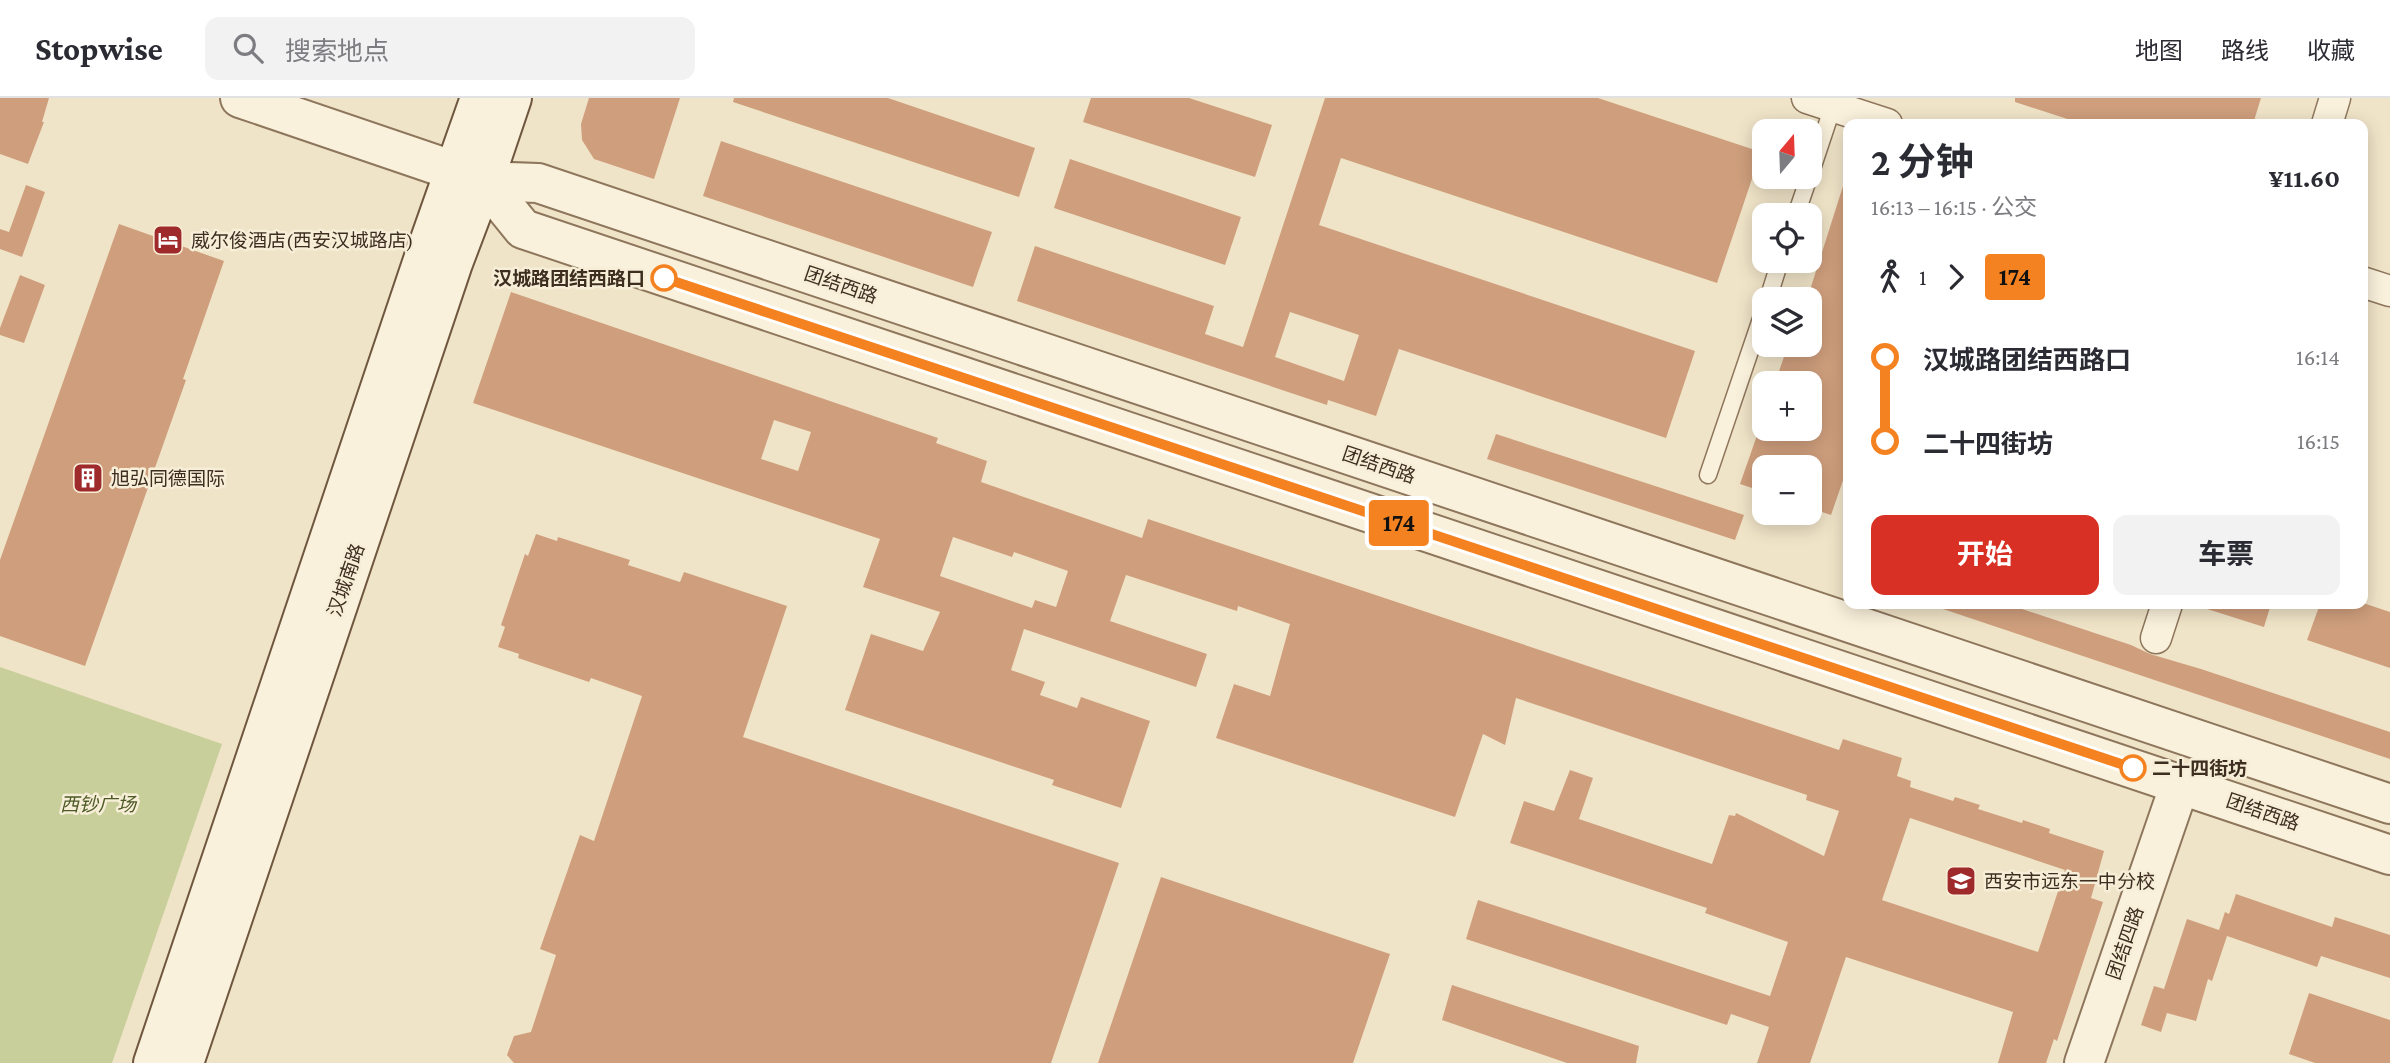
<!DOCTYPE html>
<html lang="zh">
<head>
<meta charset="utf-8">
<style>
	:root { --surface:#fff; --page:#f2f2f3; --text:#2b2b33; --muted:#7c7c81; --line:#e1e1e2; --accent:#d93025 }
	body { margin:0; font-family:"Crimson Pro","Noto Sans SC",serif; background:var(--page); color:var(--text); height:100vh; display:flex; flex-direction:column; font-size:26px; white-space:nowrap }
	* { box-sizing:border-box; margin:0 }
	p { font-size:23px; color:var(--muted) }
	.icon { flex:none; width:38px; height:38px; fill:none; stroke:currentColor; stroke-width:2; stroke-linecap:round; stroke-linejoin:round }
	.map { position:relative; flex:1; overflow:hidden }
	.panel { position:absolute; left:1843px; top:21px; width:525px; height:490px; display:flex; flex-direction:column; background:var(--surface); border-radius:14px; box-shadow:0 4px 18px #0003 }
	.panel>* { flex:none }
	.badge { padding:0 14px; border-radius:5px; font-size:24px; line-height:46px }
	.needle { width:46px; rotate:19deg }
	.buttons { position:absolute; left:1752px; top:21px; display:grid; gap:14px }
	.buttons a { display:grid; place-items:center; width:70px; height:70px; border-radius:14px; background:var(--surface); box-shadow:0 4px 18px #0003; font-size:35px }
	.map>.badge { position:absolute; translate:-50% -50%; box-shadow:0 0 0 4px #fff }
	.legs { display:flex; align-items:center; gap:10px; height:77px; padding:0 28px; font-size:23px }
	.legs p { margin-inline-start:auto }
	.head { display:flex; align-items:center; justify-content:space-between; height:119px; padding:0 28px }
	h1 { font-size:38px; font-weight:700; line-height:52px }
	.cta { display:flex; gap:14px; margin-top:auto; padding:14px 28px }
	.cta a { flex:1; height:80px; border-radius:14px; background:var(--accent); color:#fff; font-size:28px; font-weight:700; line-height:80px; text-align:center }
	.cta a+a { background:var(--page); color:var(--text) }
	ul { padding:0 28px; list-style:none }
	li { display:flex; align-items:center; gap:24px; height:84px; font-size:26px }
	li i { display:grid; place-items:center; width:10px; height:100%; margin:0 9px; background:currentColor }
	li i::after { content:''; width:18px; height:18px; margin:-9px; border:5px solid; border-radius:50%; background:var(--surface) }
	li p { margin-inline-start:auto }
	li:first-child i { background:linear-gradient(#0000 50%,currentColor 0) }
	li:last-child i { background:linear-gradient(currentColor 50%,#0000 0) }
	header { display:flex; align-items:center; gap:42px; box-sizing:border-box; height:98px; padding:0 35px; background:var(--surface); border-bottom:2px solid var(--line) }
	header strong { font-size:33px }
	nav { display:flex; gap:38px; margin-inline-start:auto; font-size:24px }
	.search { width:490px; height:63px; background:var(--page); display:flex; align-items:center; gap:18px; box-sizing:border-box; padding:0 24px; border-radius:14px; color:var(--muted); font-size:26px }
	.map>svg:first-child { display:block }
</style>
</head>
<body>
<header>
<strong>Stopwise</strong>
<div class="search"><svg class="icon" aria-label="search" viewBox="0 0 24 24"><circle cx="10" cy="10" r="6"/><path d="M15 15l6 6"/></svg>搜索地点</div>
<nav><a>地图</a><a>路线</a><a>收藏</a></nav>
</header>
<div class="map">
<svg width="2390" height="965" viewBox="0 0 2390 965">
	<rect width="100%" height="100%" fill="#f0e4c8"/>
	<!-- green -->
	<path fill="#c9cf9b" d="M0,569L222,646L112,965H0Z"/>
	<!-- building -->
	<g fill="#cf9f7d" fill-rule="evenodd">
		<path d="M0,0H49L42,24H44L28,66L0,56Z"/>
		<path d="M589,0H680L654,81L594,61L582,42L581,26Z"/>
		<path d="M734,0H888L1035,50L1019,99L733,4Z"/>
		<path d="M1091,0H1189L1272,27L1255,79L1083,24Z"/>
		<path d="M1325,0H1598L1761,54L1717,185L1341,60L1319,127L1695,253L1666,340L1399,251L1376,318L1328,302L1327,307L1017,203L1035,148L1214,208L1205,236L1243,249ZM1290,214L1359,237L1344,283L1275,259Z"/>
		<path d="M2015,0H2261L2253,26H2083L2015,4Z"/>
		<path d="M721,43L992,134L973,189L703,98Z"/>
		<path d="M1070,61L1241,119L1225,167L1054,110Z"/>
		<path d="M1844,85H1848V368L1831,417L1810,410V369H1764V394L1740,386L1761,326L1764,327V331H1810V285H1775L1788,247H1810V192Z"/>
		<path d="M26,87L45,94L22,159L0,151V131L9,134Z"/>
		<path d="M119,126L224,163L183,281L186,282L85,568L0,538V462Z"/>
		<path d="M20,177L45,187L24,245L0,237V230Z"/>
		<path d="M511,194L938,340L936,345L987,363L981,384L1142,440L1148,421L1839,652L1843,641L1902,660L1897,678L1911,683L1910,689L1953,703L1955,699L1980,707L1978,711L2022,725L2023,722L2050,731L2049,735L2104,753L2091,800L2103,804L2057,943L2054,941L2046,965H1998L2013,914L1846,859L1810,965H1757L1769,929L1731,916L1727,927L1466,841L1478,802L1770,898L1788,844L1705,815L1707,810L1510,745L1524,703L1554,713L1570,672L1593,680L1579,721L1712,766L1729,717L1735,718L1736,715L1824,758L1839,713L1806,702L1807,697L1516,600L1505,647L1483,636L1455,719L1216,640L1234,586L1270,598L1290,526L1238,508L1237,513L1126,477L1110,523L1207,556L1196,589L1024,531L1011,572L1045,584L1040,597L1077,610L1081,599L1150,623L1121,710L1052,687L1054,682L845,612L871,536L923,553L940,514L863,489L880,441L473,305ZM774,322L811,334L798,373L761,361ZM953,439L1012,459L1014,454L1068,473L1056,509L1035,502L1032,510L940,478ZM1910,720L2065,772L2038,854L1882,802Z"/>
		<path d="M1496,336L1744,417L1735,442L1487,361Z"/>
		<path d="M536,436L557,443L558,439L630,462L628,467L680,484L684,474L787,508L743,639L1119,765L1051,965H514L507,957L514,938L531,934L556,857L540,851L580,737L594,743L642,598L591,580L589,584L518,560L519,556L498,549L505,529L501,527L525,456L528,458Z"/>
		<path d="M1938,506H2007L2131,547L2150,556L2201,571L2390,634V661L1937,509Z"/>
		<path d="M2205,506H2271L2264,529L2204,510Z"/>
		<path d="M2320,506H2366L2390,514V570L2307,542Z"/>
		<path d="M1161,779L1390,856L1353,965H1098Z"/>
		<path d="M2236,796L2332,829L2335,819L2390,837V880L2321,858L2317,869L2227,838L2212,883L2208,881L2196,923L2167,915L2161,934L2141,927L2154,888L2164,891L2187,821L2219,832L2225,814L2229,816Z"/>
		<path d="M1452,887L1639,948L1636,965H1567L1442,922Z"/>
		<path d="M2309,895L2390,922V965H2315L2289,956Z"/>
	</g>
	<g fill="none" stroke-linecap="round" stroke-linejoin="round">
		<!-- service casing -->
		<g stroke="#8d765c" stroke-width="19">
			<g id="service">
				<path d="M1810,77L1835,2"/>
				<path d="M1796,117L1809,79"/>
				<path d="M1768,201L1780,163"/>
				<path d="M1708,377L1764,212"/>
			</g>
		</g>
		<!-- minor casing -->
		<g stroke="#8d765c" stroke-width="33">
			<g id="minor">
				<path d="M1807,0L1887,26"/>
				<path d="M2327,26L2335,0"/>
				<path d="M2362,184L2390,193"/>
				<path d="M2156,540L2167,506"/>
			</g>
		</g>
		<!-- tertiary casing -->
		<g stroke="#8d765c" stroke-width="42">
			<g id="tertiary">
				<path d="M240,0L484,83L538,85L2390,706"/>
				<path d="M484,83L523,131L2390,757"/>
				<path d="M2084,965L2180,686"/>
			</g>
		</g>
		<!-- secondary casing -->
		<g stroke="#6f573f" stroke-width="42">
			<g id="secondary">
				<path d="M153,965L425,156L480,0"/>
				<path d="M184,965L453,165L484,83L512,0"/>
			</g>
		</g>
		<!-- service -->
		<use href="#service" stroke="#faf1dc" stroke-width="16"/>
		<!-- minor -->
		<use href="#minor" stroke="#faf1dc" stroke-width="30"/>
		<!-- tertiary -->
		<use href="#tertiary" stroke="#faf1dc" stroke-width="38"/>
		<!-- secondary -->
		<use href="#secondary" stroke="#faf1dc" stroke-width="38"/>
	</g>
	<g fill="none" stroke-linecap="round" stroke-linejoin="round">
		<!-- line-1 casing -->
		<g stroke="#fff" stroke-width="16">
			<path id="line-1" d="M664,180L2133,670"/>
		</g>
		<!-- line-1 -->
		<use href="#line-1" stroke="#f58220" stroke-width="10"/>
	</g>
	<!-- icons -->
	<defs>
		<g id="hotel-square" transform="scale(1.575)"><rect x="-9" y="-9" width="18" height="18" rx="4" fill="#9e2a2b" stroke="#f7eed8"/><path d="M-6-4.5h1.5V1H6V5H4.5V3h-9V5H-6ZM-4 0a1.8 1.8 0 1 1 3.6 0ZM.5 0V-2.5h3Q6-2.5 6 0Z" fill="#fff"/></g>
		<g id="building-square" transform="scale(1.575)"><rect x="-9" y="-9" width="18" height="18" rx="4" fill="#9e2a2b" stroke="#f7eed8"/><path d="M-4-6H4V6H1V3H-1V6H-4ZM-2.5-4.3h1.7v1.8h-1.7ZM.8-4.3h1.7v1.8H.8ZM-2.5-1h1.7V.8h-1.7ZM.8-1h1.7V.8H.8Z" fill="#fff"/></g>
		<g id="school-square" transform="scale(1.575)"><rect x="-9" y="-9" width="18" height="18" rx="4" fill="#9e2a2b" stroke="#f7eed8"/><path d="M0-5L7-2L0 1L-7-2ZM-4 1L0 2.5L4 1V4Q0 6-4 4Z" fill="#fff"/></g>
	</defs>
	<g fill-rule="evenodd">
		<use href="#hotel-square" x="168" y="142"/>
		<use href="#building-square" x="88" y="380"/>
		<use href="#school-square" x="1961" y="783"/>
	</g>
	<!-- markers -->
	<g fill="#fff" stroke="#f58220" stroke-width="3.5">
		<circle cx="664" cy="180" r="12"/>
		<circle cx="2133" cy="670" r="12"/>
	</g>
	<g text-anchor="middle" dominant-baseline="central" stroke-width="5" stroke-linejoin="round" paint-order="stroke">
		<!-- poi labels -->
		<g font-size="19" fill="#3d2e20" stroke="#f7eed8" text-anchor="start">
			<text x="191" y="142">威尔俊酒店(西安汉城路店)</text>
			<text x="111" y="380">旭弘同德国际</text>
			<text x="1984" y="783">西安市远东一中分校</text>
		</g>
		<!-- stop labels -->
		<g font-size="19" font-weight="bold" fill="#3d2e20" stroke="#f7eed8" text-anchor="end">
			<text x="645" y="180">汉城路团结西路口</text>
			<text x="2152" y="670" text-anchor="start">二十四街坊</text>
		</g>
		<!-- street labels -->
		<g font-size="19" fill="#3d2e20" stroke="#f7eed8">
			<text transform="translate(841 187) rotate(19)">团结西路</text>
			<text transform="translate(1379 367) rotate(19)">团结西路</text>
			<text transform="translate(346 482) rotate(-71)">汉城南路</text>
			<text transform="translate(2263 714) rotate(19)">团结西路</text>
			<text transform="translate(2125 845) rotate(-71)">团结四路</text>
		</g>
		<!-- park labels -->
		<g font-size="19" font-style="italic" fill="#4d5a26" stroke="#f7eed8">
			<text x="98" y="706">西钞广场</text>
		</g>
	</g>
</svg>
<div class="buttons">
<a><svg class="needle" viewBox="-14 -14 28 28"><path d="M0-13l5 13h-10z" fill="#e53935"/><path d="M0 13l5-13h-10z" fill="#7c7c81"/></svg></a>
<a><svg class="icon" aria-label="locate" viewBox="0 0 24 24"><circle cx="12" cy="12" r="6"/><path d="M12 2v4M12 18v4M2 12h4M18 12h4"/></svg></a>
<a><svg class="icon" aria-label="layers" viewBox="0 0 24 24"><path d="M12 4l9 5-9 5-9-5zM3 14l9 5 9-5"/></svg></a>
<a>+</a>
<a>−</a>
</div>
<b class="badge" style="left:1399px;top:425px;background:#f58220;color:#111">174</b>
<section class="panel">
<div class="head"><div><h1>2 分钟</h1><p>16:13 – 16:15 · 公交</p></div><b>¥11.60</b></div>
<div class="legs"><svg class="icon" aria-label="walk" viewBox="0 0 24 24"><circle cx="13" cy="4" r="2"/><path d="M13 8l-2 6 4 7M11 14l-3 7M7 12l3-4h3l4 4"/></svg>1<svg class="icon" aria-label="forward" viewBox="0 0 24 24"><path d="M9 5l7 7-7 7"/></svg><b class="badge" style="background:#f58220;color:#111">174</b></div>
<ul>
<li><i style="color:#f58220"></i><b>汉城路团结西路口</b><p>16:14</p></li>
<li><i style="color:#f58220"></i><b>二十四街坊</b><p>16:15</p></li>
</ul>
<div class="cta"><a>开始</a><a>车票</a></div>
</section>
</div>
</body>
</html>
